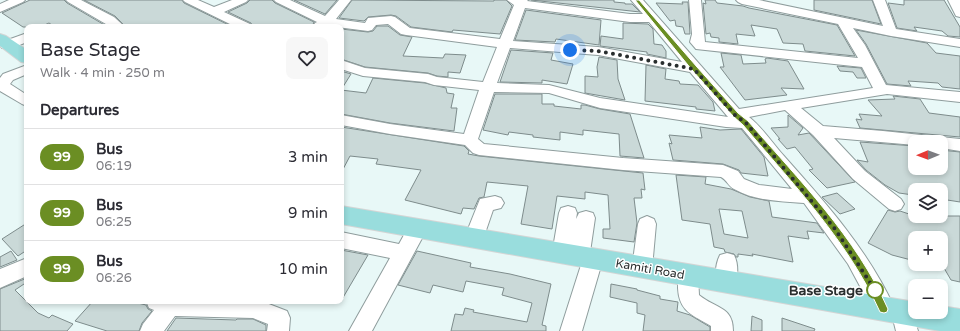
<!DOCTYPE html>
<html lang="en">
<head>
<meta charset="utf-8">
<style>
	:root { --surface:#fff; --page:#f7f7f7; --text:#2b2b33; --muted:#7c7c81; --line:#e1e1e2 }
	body { margin:0; font-family:"Varela Round",sans-serif; background:var(--page); color:var(--text); height:100vh; display:flex; flex-direction:column; font-size:15px; white-space:nowrap }
	* { box-sizing:border-box; margin:0 }
	p { font-size:13px; color:var(--muted) }
	.icon { flex:none; width:22px; height:22px; fill:none; stroke:currentColor; stroke-width:2; stroke-linecap:round; stroke-linejoin:round }
	.map { position:relative; flex:1; overflow:hidden }
	.sheet { position:absolute; left:24px; top:24px; width:320px; height:280px; display:flex; flex-direction:column; background:var(--surface); border-radius:8px; box-shadow:0 2px 6px #0003 }
	.sheet>* { flex:none }
	.badge { padding:0 8px; border-radius:13px; font-size:14px; line-height:26px }
	.needle { width:26px; rotate:269deg }
	.tools { position:absolute; left:908px; top:135px; display:grid; gap:8px }
	.tools a { display:grid; place-items:center; width:40px; height:40px; border-radius:8px; background:var(--surface); box-shadow:0 2px 6px #0003; font-size:20px }
	.you { position:absolute; width:20px; height:20px; margin:-10px; border:3px solid #fff; border-radius:50%; background:#1a73e8; box-shadow:0 0 0 6px #1a73e833 }
	.map>.badge { position:absolute; translate:-50% -50%; box-shadow:0 0 0 2px #fff }
	h2 { padding:0 16px; font-size:15px; line-height:36px }
	.round { display:grid; place-items:center; flex:none; width:42px; height:42px; border-radius:8px; background:var(--page) }
	.head { display:flex; align-items:center; justify-content:space-between; height:68px; padding:0 16px }
	h1 { font-size:19px; font-weight:600; line-height:30px }
	ul { padding:0; list-style:none }
	li { display:flex; align-items:center; gap:12px; height:56px; padding:0 16px; border-top:1px solid var(--line) }
	li div { flex:1 }
	li b { display:block; font-size:15px }
	li em { font-style:normal }
	li .badge { min-width:44px; font-weight:700; text-align:center }
	.map>svg:first-child { display:block }
</style>
</head>
<body>
<div class="map">
<svg width="960" height="331" viewBox="0 0 960 331">
	<rect width="100%" height="100%" fill="#e8f8f7"/>
	<!-- building -->
	<g fill="#cad9d8" stroke="#7e8c8c" fill-rule="evenodd">
		<path d="M30,0H64L67,3L108,27H55L49,23L40,27H23L2,13Z"/>
		<path d="M84,0H182L184,3L233,27H126L115,16Z"/>
		<path d="M250,0H272L275,3L314,22L312,27H253L251,23L228,12L247,3Z"/>
		<path d="M294,0H337L325,14Z"/>
		<path d="M352,0L494,1V0H506L512,6L500,34L453,30L452,32L411,27L396,16L391,15L368,17L364,21L339,18Z"/>
		<path d="M531,0H614V2L625,3V4H632L640,12Z"/>
		<path d="M705,0H715L717,3L743,6L749,8L837,25L855,56L805,51L803,44L783,43L777,29L751,25L755,36L736,34L738,44L719,42V38L711,37L710,33L706,34L703,3L706,4Z"/>
		<path d="M814,0H872L881,24L814,10Z"/>
		<path d="M904,0H944L960,27V37L948,36L942,31L914,27L917,31L897,28L888,3L904,5Z"/>
		<path d="M682,2H688L690,34H685L683,27L676,26L675,20L670,21L656,3L683,4Z"/>
		<path d="M526,10L601,20L599,45L556,39L555,42L515,40Z"/>
		<path d="M623,23L648,24L653,29L654,44L662,45L666,51V58L647,54V52L600,46L601,36L623,39Z"/>
		<path d="M377,26H388L400,35L412,37L403,56L443,58L445,54L466,55L460,73L448,72V77L437,76L428,73L365,67L341,59V29L368,32L373,31Z"/>
		<path d="M856,30L927,43L936,53L960,56V89L942,87L938,83L908,81L911,86L887,84L866,44Z"/>
		<path d="M511,50L553,53L551,60L573,64L567,84L542,80V83L500,82Z"/>
		<path d="M721,53L741,55L743,64L766,63L765,59L767,58L788,61L804,89L781,88L787,95L745,100L720,67H724Z"/>
		<path d="M599,57L617,60L618,79L625,100L585,93V76L598,77L597,67Z"/>
		<path d="M646,65L666,69L665,79L679,81L680,84L698,85L713,102L715,111L696,109V107L645,101Z"/>
		<path d="M837,66L861,68L866,78H857L853,72L840,71Z"/>
		<path d="M341,71L351,74L341,90L366,93L373,78L425,83L446,88L447,93L454,94L451,108H457L454,131L390,123L341,114Z"/>
		<path d="M495,94H542V104H554V106L581,109V105H585L600,109L630,114L644,158L620,156L619,134L583,130V135L560,132V140L533,137V135L509,132L508,135L483,130Z"/>
		<path d="M893,96L920,99L929,113L960,117V137L860,128L856,119L862,120L859,114L882,116L868,100L895,99Z"/>
		<path d="M788,115L803,128L798,135L809,133L855,182L827,188L809,170L813,169L795,147L787,149L778,139H780L771,128L788,127Z"/>
		<path d="M341,127L464,146L469,151L468,154L479,156L643,173L645,190L641,189L642,198H634L637,223L634,242L603,238V229H610L608,195L585,192V199L557,196L552,229L521,224L528,186L487,182L484,197L479,198L474,209L463,208L461,214L405,200L421,170L376,164L378,159L350,156L341,173Z"/>
		<path d="M700,127L720,130L741,129L764,157L768,176L741,173L739,170L723,164L673,160L669,143L672,144L669,135L702,138Z"/>
		<path d="M860,142L915,146V168H941V150L960,152V202L941,199V190H911L913,195L899,193L885,185L866,170L857,160L868,162Z"/>
		<path d="M676,175L706,177L705,184L731,189L750,197L769,201L772,217L817,223L824,233L807,231L809,239L788,236L793,262L752,254L753,256L738,254V257H736L734,254L725,252L724,249L714,247L710,224L682,220ZM719,209L742,211L748,238L724,234Z"/>
		<path d="M837,193L855,209L840,214L822,197Z"/>
		<path d="M888,210L895,212L900,211L915,216H960V282L951,280L944,268L941,267V238H915V261L892,255L868,243Z"/>
		<path d="M27,223V250L18,256L2,239Z"/>
		<path d="M341,250L368,255L341,301Z"/>
		<path d="M11,251L17,260L0,267V257Z"/>
		<path d="M417,251L471,263L470,267L510,274L551,284L542,325L546,326V331H451L455,314L463,315L465,308L474,310L473,312L527,322L532,303L502,295L504,288L466,281L463,292L433,285L430,293L398,285Z"/>
		<path d="M27,278V282L15,290L38,313L49,318L52,315L73,324L67,331H0V289Z"/>
		<path d="M611,284L637,289V290L660,296V299L678,302L677,311L690,315L710,327V331H643L645,315L637,313V303L610,297Z"/>
		<path d="M93,301H130L146,305L148,309L152,311L142,323L139,331H107L75,321Z"/>
		<path d="M752,316L762,320V331H751Z"/>
		<path d="M176,318L236,320L237,319H253L266,325V331H167Z"/>
		<path d="M782,318L815,329L814,331H782Z"/>
	</g>
	<g fill="none" stroke-linecap="round" stroke-linejoin="round">
		<!-- minor casing -->
		<g stroke="#8f9d9d" stroke-width="2">
			<g id="minor">
				<path d="M9,0H25L23,2L0,12V4Z"/>
				<path d="M66,0H81L114,17L125,27H111L68,2Z"/>
				<path d="M183,0H198L214,7L232,0H248L246,2L224,12L250,24L252,27H236L185,2Z"/>
				<path d="M274,0H290L325,16L339,0H351L336,19L365,23L368,18L391,16L395,17L410,28L500,39L514,5L507,0H528L527,1L630,14H643L631,0H643L739,109L873,88L862,67L696,49L690,42L692,34L689,0H701L705,42L858,58L838,24L742,4L738,2L736,0H759L883,26L873,0H885L896,29L960,39V47L891,36L853,28L865,45L886,85L960,92V102L887,94L801,108L823,126L883,131L960,139V151L941,148V142H915V145L834,138L865,171L901,199L904,204L901,209L895,211L889,209L853,179L813,135L785,110L749,117C762,127 773,144 784,156C825,202 868,250 894,307L902,302L910,305L918,331H896L892,315L884,319L876,316L848,264L804,203C780,201 755,201 734,189C728,186 727,180 721,177L623,170L479,155L473,153L465,145L390,134L341,125V115L390,124L464,134L479,90L434,85L425,82L363,76L341,69V60L365,68L428,74L437,77L483,82L497,47L406,35L401,34L388,24L376,25L372,30L368,31L329,26L313,27L315,23L317,22L276,2ZM525,8L630,22H649L682,62L598,47L513,41ZM510,48L598,55L690,72L728,117L600,98L549,85L497,83ZM494,92L549,93L600,108L726,127L742,128L792,189L759,185L744,179L738,171L723,165L623,158L484,144L478,139Z"/>
				<path d="M948,0H960V17L956,16Z"/>
				<path d="M27,33V42L12,48H2L0,45L2,42Z"/>
				<path d="M27,65V74L13,80L10,84L27,95V106L22,104L0,91V78L3,74Z"/>
				<path d="M495,196L501,198L504,203L501,208L493,210L481,245L474,247L467,245L464,239L480,199Z"/>
				<path d="M568,206L575,208L577,213L576,219L579,213L586,211L593,213L595,218L590,252L593,251L600,253L603,259L582,331H560L581,265L572,263L570,258L562,262L555,260L552,254L559,213L561,208Z"/>
				<path d="M647,216L654,219L656,224L652,268L649,274L642,277L635,274L632,268L638,224L640,219Z"/>
				<path d="M417,221L424,224L427,229L372,331H349L390,258L341,248V232L399,244L410,224Z"/>
				<path d="M727,253L734,255C739,265 738,279 733,288L726,291L719,288C714,279 715,265 720,255Z"/>
				<path d="M27,258V276L0,288V269Z"/>
				<path d="M688,267L695,270L698,276L699,295C716,309 733,306 733,331H711V326C693,315 679,312 678,288C678,281 678,276 681,270Z"/>
				<path d="M146,301H261L287,311L290,318L289,331H267L268,324L253,318L175,316L164,331H140L143,324L154,310L149,308Z"/>
			</g>
		</g>
		<!-- major casing -->
		<g stroke="#d4d5d5" stroke-width="2">
			<g id="major">
				<path d="M0,34L6,36L27,50V63L21,62L0,46Z"/>
				<path d="M341,206L915,302V312H941V306L960,309V331H940L341,224Z"/>
			</g>
		</g>
		<!-- minor -->
		<use href="#minor" fill="#fff" fill-rule="evenodd"/>
		<!-- major -->
		<use href="#major" fill="#9dd" fill-rule="evenodd"/>
	</g>
	<!-- line -->
	<path fill="#6b8e23" stroke="#fff" d="M635,0H639L697,67L738,113L748,121C799,180 856,237 888,309L887,312L884,313L880,312C848,241 793,184 743,125L733,116L692,70Z"/>
	<g fill="none" stroke-linecap="round" stroke-linejoin="round">
		<!-- walk -->
		<path stroke="#292e2e" stroke-width="4" stroke-dasharray="0 7.2" d="M570,50L598,51L694,69L735,115L746,123L835,229L875,290"/>
	</g>
	<!-- markers -->
	<circle fill="#fff" stroke="#6b8e23" stroke-width="2" cx="875" cy="290" r="8"/>
	<g text-anchor="middle" dominant-baseline="central" stroke-width="3" stroke-linejoin="round" paint-order="stroke">
		<!-- street labels -->
		<g font-size="12" fill="#292e2e" stroke="#fff">
			<text transform="translate(650 269) rotate(10)">Kamiti Road</text>
		</g>
		<!-- near-stop labels -->
		<g font-size="14" font-weight="bold" fill="#292e2e" stroke="#fff" text-anchor="end">
			<text x="863" y="290">Base Stage</text>
		</g>
	</g>
</svg>
<div class="tools">
<a><svg class="needle" viewBox="-14 -14 28 28"><path d="M0-13l5 13h-10z" fill="#e53935"/><path d="M0 13l5-13h-10z" fill="#7c7c81"/></svg></a>
<a><svg class="icon" aria-label="layers" viewBox="0 0 24 24"><path d="M12 4l9 5-9 5-9-5zM3 14l9 5 9-5"/></svg></a>
<a>+</a>
<a>−</a>
</div>
<div class="you" style="left:570px;top:50px"></div>
<section class="sheet">
<div class="head"><div><h1>Base Stage</h1><p>Walk · 4 min · 250 m</p></div><a class="round"><svg class="icon" aria-label="heart" viewBox="0 0 24 24"><path d="M12 20l-8-8c-3-5 5-10 8-4 3-6 11-1 8 4z"/></svg></a></div>
<h2>Departures</h2>
<ul>
<li><span class="badge" style="background:#6b8e23;color:#fff">99</span><div><b>Bus</b><p>06:19</p></div><em>3 min</em></li>
<li><span class="badge" style="background:#6b8e23;color:#fff">99</span><div><b>Bus</b><p>06:25</p></div><em>9 min</em></li>
<li><span class="badge" style="background:#6b8e23;color:#fff">99</span><div><b>Bus</b><p>06:26</p></div><em>10 min</em></li>
</ul>
</section>
</div>
</body>
</html>
